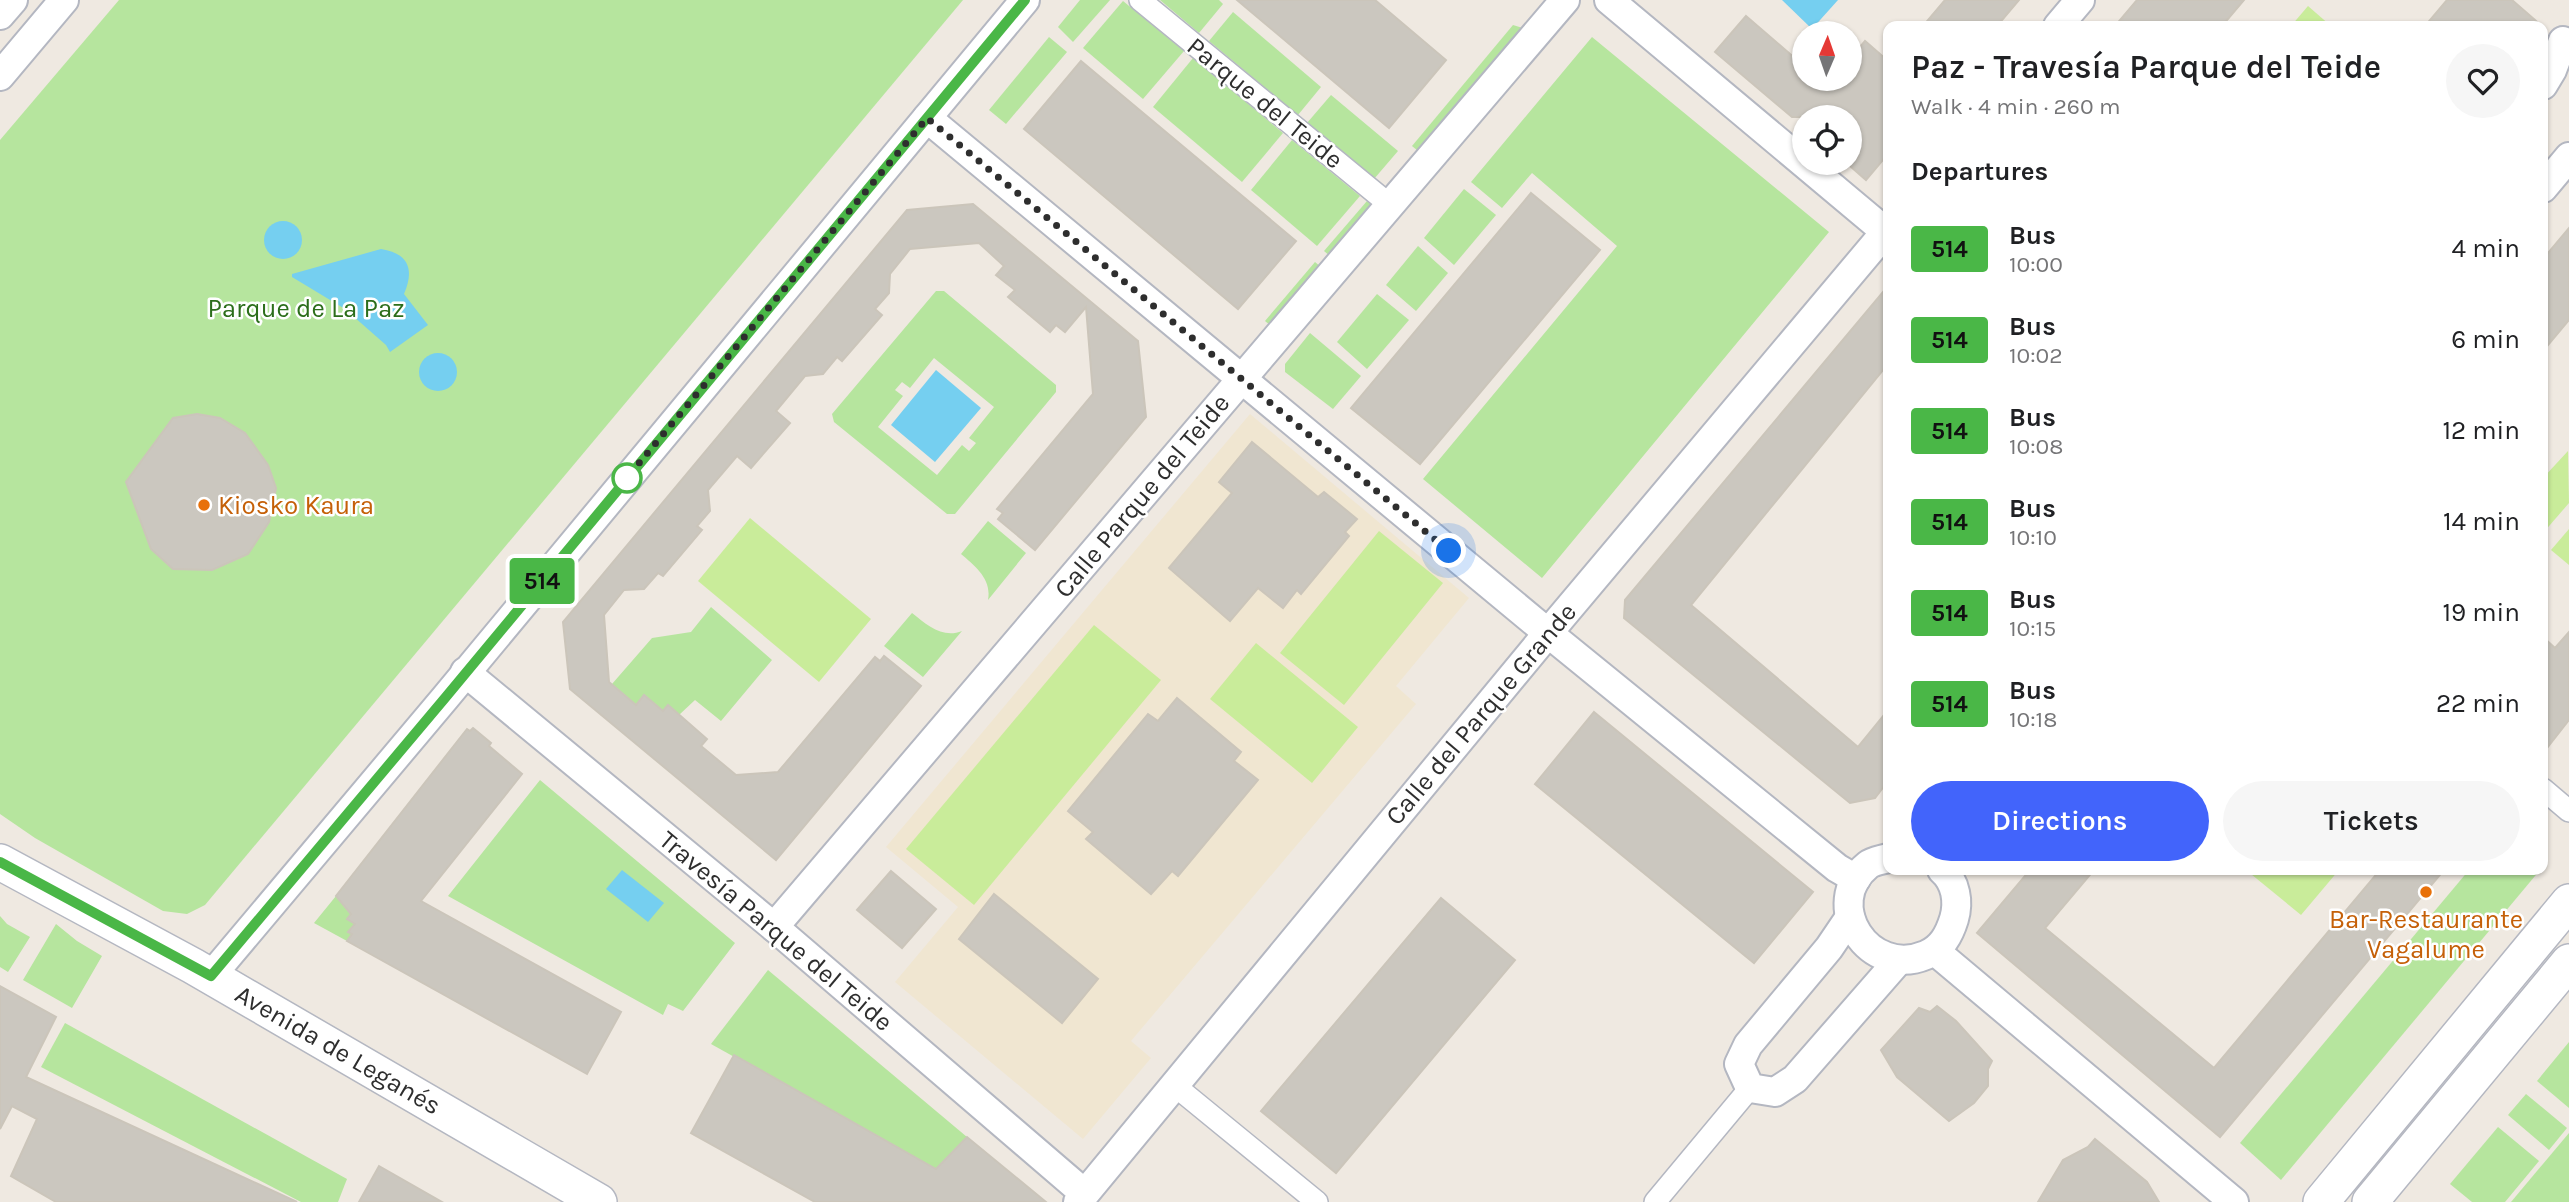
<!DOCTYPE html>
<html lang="en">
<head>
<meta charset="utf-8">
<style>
	:root { --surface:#fff; --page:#f6f6f6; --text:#202124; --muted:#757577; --accent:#4264fb }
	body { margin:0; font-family:Karla,sans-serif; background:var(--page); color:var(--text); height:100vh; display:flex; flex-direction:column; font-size:26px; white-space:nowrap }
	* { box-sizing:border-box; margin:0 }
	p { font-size:23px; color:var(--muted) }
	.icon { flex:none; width:38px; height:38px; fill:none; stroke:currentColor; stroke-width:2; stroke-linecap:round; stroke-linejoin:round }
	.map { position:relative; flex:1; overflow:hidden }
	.sheet { position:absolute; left:1883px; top:21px; width:665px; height:854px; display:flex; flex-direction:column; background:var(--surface); border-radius:14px; box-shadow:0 2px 5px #0004 }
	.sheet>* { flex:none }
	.badge { padding:0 14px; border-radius:5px; font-size:24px; line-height:46px }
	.needle { width:46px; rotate:2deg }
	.fabs { position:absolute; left:1792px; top:21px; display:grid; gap:14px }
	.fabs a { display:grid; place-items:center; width:70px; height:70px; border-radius:50%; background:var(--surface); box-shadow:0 2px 5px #0004; font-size:35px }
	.you { position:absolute; width:35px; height:35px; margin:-18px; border:5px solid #fff; border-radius:50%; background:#1a73e8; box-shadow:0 0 0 10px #1a73e833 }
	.map>.badge { position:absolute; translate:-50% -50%; box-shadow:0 0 0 4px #fff }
	h2 { padding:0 28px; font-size:26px; line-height:63px }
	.round { display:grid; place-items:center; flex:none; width:74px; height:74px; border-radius:37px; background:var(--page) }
	.overview { display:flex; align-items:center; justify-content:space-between; height:119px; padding:0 28px }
	h1 { font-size:33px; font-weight:600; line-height:52px }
	.cta { display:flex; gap:14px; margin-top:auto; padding:14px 28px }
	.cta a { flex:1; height:80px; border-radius:42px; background:var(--accent); color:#fff; font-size:28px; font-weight:600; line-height:80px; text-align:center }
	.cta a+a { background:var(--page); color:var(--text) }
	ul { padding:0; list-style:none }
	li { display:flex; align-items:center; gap:21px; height:91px; padding:0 28px }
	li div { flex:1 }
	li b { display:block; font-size:26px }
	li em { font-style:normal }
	li .badge { min-width:77px; font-weight:700; text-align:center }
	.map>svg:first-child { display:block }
</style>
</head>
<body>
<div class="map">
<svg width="2569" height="1202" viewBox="0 0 2569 1202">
	<rect width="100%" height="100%" fill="#efe9e1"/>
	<!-- education -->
	<path fill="#f0e6d1" d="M1250,414L1469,598L1396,686L1416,704L1131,1041L1151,1058L1083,1139L895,982L958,907L886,847Z"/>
	<!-- green -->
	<g fill="#b6e59e" fill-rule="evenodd">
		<path d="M119,0H963L205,905L187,914L163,911L35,838L0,814V140Z"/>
		<path d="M1080,0H1110L1073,42L1058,27Z"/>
		<path d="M1160,0H1219L1223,4L1199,33Z"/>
		<path d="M1123,1L1184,51L1143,99L1083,48Z"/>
		<path d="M1233,12L1321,87L1298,115L1209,41Z"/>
		<path d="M1513,25L1529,30L1424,156L1412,146Z"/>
		<path d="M1049,37L1067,52L1006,124L989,110Z"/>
		<path d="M1592,37L1829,232L1542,578L1423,479L1617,246L1532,173L1502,208L1471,182Z"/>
		<path d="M1193,58L1283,133L1242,182L1153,107Z"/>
		<path d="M1331,95L1398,151L1374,179L1307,123Z"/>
		<path d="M1292,140L1360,196L1317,246L1251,190Z"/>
		<path d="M1464,189L1496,215L1454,265L1424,238Z"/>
		<path d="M1367,201L1379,211L1336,261L1324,251Z"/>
		<path d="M1418,246L1448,273L1416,311L1386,285Z"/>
		<path d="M1315,262L1327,272L1277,331L1265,321Z"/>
		<path d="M936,291H944L1056,385V392L955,514H947L834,422L832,414ZM934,358L994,407L969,438L976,443L969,451L962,445L937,475L878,427L903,396L895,390L902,382L910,388Z"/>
		<path d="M1377,294L1409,320L1367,369L1337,342Z"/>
		<path d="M1310,333L1361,376L1333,409L1285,372V364Z"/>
		<path d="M988,521L1026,553L988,600C992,579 975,566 961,554Z"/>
		<path d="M711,607L772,660L721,721L695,700L679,715L668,705L663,711L644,695L636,705L612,684L652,638L691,632Z"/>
		<path d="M912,613C927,625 943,639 962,631L923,677L884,646Z"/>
		<path d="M540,780L735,943L683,1011L668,1004L663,1015L448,896Z"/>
		<path d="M2469,870H2540L2281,1180L2240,1143Z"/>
		<path d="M336,896L349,906L351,914L348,919L355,924L349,932L352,934L347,941L314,923Z"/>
		<path d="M0,916L7,924L30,937L8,972L0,967Z"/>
		<path d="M56,924L77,941L102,956L72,1008L23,980Z"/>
		<path d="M768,970L967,1137L936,1169L711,1044Z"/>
		<path d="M65,1023L347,1179L338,1202H301L41,1067Z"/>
		<path d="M2569,1042V1108L2537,1081Z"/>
		<path d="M2526,1094L2567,1128L2549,1150L2508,1115Z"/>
		<path d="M2498,1127L2539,1161L2505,1202H2472L2450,1184Z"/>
		<path d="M2569,1133V1202H2511Z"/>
	</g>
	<!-- pitch -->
	<g fill="#c9ec9a">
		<path d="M2308,6L2331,26H2291Z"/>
		<path d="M2568,451L2569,503L2543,533V478Z"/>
		<path d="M750,518L871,619L819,682L698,581Z"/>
		<path d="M2569,529V565L2551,550Z"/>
		<path d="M1379,531L1443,583L1344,705L1280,653Z"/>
		<path d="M1094,625L1161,680L974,905L906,849Z"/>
		<path d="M1256,643L1358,727L1312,783L1210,699Z"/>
		<path d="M2246,870H2339L2301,915Z"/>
	</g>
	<!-- water -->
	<g fill="#75cff0">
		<path d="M1782,0H1838L1812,29Z"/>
		<circle cx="283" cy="240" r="19"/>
		<path d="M381,249C408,253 415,269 404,294L428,325L390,352L386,345L345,309L292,277V274Z"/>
		<circle cx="438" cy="372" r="19"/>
		<path d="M936,370L981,408L935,462L891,425Z"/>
		<path d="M622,870L664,903L648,922L606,889Z"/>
	</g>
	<!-- building -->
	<g fill="#cbc7bf" stroke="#cbc5ba" stroke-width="2">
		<path d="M1237,0H1375L1446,60L1389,128Z"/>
		<path d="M1945,0H2019L1997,26H1923Z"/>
		<path d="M2137,0H2244L2222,26H2115Z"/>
		<path d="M2447,0H2512L2542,26H2425Z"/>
		<path d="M1746,16L1804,66V79H1850V59L1865,41L1888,61V154L1866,180L1850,166V117H1792L1715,52Z"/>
		<path d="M1081,61L1296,241L1238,309L1024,129Z"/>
		<path d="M1531,193L1600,250L1420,464L1351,408Z"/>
		<path d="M973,204L1138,341L1146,417L1035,550L998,519L1003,513L997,509L1093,394L1086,307L1065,332L1056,325L1050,332L1008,297L1015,290L996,275L1004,266L979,243L910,249L890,274L889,293L875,309L882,315L842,361L837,357L823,374L805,376L776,411L790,423L751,468L737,456L708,490L710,511L697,526L702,530L663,576L658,573L644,589L624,590L604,615L609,682L636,705L644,695L663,711L668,705L707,739L701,746L736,775L778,772L875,657L880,661L884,656L921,686L776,860L570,689L563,622L907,210Z"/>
		<path d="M2569,228V320L2543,351V259Z"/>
		<path d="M1888,286V364L1691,605L1858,747L1888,710V781L1875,798L1850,803L1624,618L1625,600Z"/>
		<path d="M197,414L220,418L245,433L268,465L276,488L269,522L248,554L212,570L173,569L151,549L126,482L173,418Z"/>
		<path d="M1252,442L1318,497L1324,492L1357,519L1345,532L1349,536L1301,594L1297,590L1283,608L1258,588L1230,621L1169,568L1232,493L1219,482Z"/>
		<path d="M2569,632V720L2543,753V637L2555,648Z"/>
		<path d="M1177,698L1241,752L1234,761L1258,780L1178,876L1172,871L1151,894L1086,839L1093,832L1068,811L1148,714L1158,721Z"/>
		<path d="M1594,712L1813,892L1754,963L1535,784Z"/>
		<path d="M473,728L491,743L489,746L522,774L421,901L621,1012L587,1074L347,941L352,934L348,932L355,924L347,919L351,914L336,896L467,729L470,731Z"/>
		<path d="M2030,870H2094L2045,928L2214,1068L2380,870H2444L2220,1137L1977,933Z"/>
		<path d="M891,871L936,909L902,948L857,910Z"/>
		<path d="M994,894L1098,979L1062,1023L959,939Z"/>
		<path d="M1441,898L1515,960L1336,1173L1261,1111Z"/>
		<path d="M0,986L56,1017L26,1077L297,1202H56L11,1176L37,1119L12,1106L0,1129Z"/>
		<path d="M1937,1006L1956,1021L1992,1061L1988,1069V1086L1974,1103L1949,1121L1897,1077L1881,1050L1919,1008L1930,1012Z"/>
		<path d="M734,1055L936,1169L967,1137L1046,1202H815L691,1133Z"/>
		<path d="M2095,1139L2147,1182L2159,1202H2038L2063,1160L2088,1147Z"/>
		<path d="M379,1166L442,1202H359Z"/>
	</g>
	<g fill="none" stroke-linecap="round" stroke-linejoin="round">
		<!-- pedestrian casing -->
		<g stroke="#b4b7c1" stroke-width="24">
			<g id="pedestrian">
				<path d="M1140,0L1390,205"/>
				<path d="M2543,789L2569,811"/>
				<path d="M1174,1085L1317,1202"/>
				<path d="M1655,1202L1750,1088"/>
			</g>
		</g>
		<!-- minor casing -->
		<g stroke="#b4b7c1" stroke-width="32">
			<g id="minor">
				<path d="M1609,0L1886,232"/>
				<path d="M0,15L13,0"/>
				<path d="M2058,26L2080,0"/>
				<path d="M0,76L64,0"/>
				<path d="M2543,85L2552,70L2563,41"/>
				<path d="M927,118L1548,633L1837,868L1856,879"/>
				<path d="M2543,188L2569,157"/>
				<path d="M465,672L774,927L1084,1193"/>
				<path d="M1888,858C1882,860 1873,861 1868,865C1820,904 1869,979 1926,955C1942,948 1949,935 1954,919C1959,902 1956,882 1942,870"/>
				<path d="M1850,917L1829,948L1748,1045L1739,1064L1750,1088L1775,1092L1795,1079L1898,961"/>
				<path d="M774,927L1565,0"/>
				<path d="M1935,951L2234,1202"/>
				<path d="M211,976L445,698L1025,0"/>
				<path d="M1078,1202L1548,633L1888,229"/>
			</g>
		</g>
		<!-- tertiary casing -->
		<g stroke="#b4b7c1" stroke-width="38">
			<g id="tertiary">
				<path d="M0,862L193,966L599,1202"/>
				<path d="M2321,1202L2569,902"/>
				<path d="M2370,1202L2569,962"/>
			</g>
		</g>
		<!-- pedestrian -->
		<use href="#pedestrian" stroke="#fff" stroke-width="21"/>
		<!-- minor -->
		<use href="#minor" stroke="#fff" stroke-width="28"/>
		<!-- tertiary -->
		<use href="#tertiary" stroke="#fff" stroke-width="35"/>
	</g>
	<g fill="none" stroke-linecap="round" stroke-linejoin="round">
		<!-- line casing -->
		<g stroke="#fff" stroke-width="16">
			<path id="line" d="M0,862L211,976L445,698L1025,0"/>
		</g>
		<!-- line -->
		<use href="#line" stroke="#4ab747" stroke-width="10"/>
		<!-- walk -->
		<path stroke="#2e2e2e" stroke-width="7" stroke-dasharray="0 12.6" d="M627,478L625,480L927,118L1449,551"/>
	</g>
	<!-- markers -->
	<circle fill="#fff" stroke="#4ab747" stroke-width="3.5" cx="627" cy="478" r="14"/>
	<g fill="#e8710a" stroke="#fff" stroke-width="2.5">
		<circle cx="204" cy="505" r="7"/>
		<circle cx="2426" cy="892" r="7"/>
	</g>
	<g text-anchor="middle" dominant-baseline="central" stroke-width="5" stroke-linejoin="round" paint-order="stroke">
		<!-- street labels -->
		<g font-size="26" fill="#2e2e2e" stroke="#fff">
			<text transform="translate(1265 103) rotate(39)">Parque del Teide</text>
			<text transform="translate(1142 496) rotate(-50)">Calle Parque del Teide</text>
			<text transform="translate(1481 714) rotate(-50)">Calle del Parque Grande</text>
			<text transform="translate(776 931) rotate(40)">Travesía Parque del Teide</text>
			<text transform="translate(338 1050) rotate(30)">Avenida de Leganés</text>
		</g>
		<!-- park labels -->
		<g font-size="26" fill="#2c6e1b" stroke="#fff">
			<text x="306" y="308">Parque de La Paz</text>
		</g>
		<!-- food labels -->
		<g font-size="26" fill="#c56008" stroke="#fff" text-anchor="start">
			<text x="218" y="505">Kiosko Kaura</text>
			<text x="2426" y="919" text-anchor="middle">Bar-Restaurante<tspan x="2426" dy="30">Vagalume</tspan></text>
		</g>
	</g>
</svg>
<div class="fabs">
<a><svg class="needle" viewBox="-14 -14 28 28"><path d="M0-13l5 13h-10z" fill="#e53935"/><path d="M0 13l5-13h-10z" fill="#757577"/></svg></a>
<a><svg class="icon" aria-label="locate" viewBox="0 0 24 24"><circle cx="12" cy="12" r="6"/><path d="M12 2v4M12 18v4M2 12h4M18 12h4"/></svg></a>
</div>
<div class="you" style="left:1449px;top:551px"></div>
<b class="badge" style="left:542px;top:581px;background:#4ab747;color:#111">514</b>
<section class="sheet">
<div class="overview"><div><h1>Paz - Travesía Parque del Teide</h1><p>Walk · 4 min · 260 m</p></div><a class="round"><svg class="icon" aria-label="heart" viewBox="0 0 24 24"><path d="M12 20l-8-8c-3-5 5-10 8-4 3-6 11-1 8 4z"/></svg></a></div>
<h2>Departures</h2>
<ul>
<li><span class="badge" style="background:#4ab747;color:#111">514</span><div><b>Bus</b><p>10:00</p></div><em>4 min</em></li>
<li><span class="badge" style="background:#4ab747;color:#111">514</span><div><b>Bus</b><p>10:02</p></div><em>6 min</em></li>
<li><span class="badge" style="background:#4ab747;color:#111">514</span><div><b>Bus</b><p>10:08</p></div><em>12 min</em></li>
<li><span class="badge" style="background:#4ab747;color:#111">514</span><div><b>Bus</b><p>10:10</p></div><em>14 min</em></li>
<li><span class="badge" style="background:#4ab747;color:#111">514</span><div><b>Bus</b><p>10:15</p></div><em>19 min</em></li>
<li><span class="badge" style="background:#4ab747;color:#111">514</span><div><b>Bus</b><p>10:18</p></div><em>22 min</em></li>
</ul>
<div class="cta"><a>Directions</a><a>Tickets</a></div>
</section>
</div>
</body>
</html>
